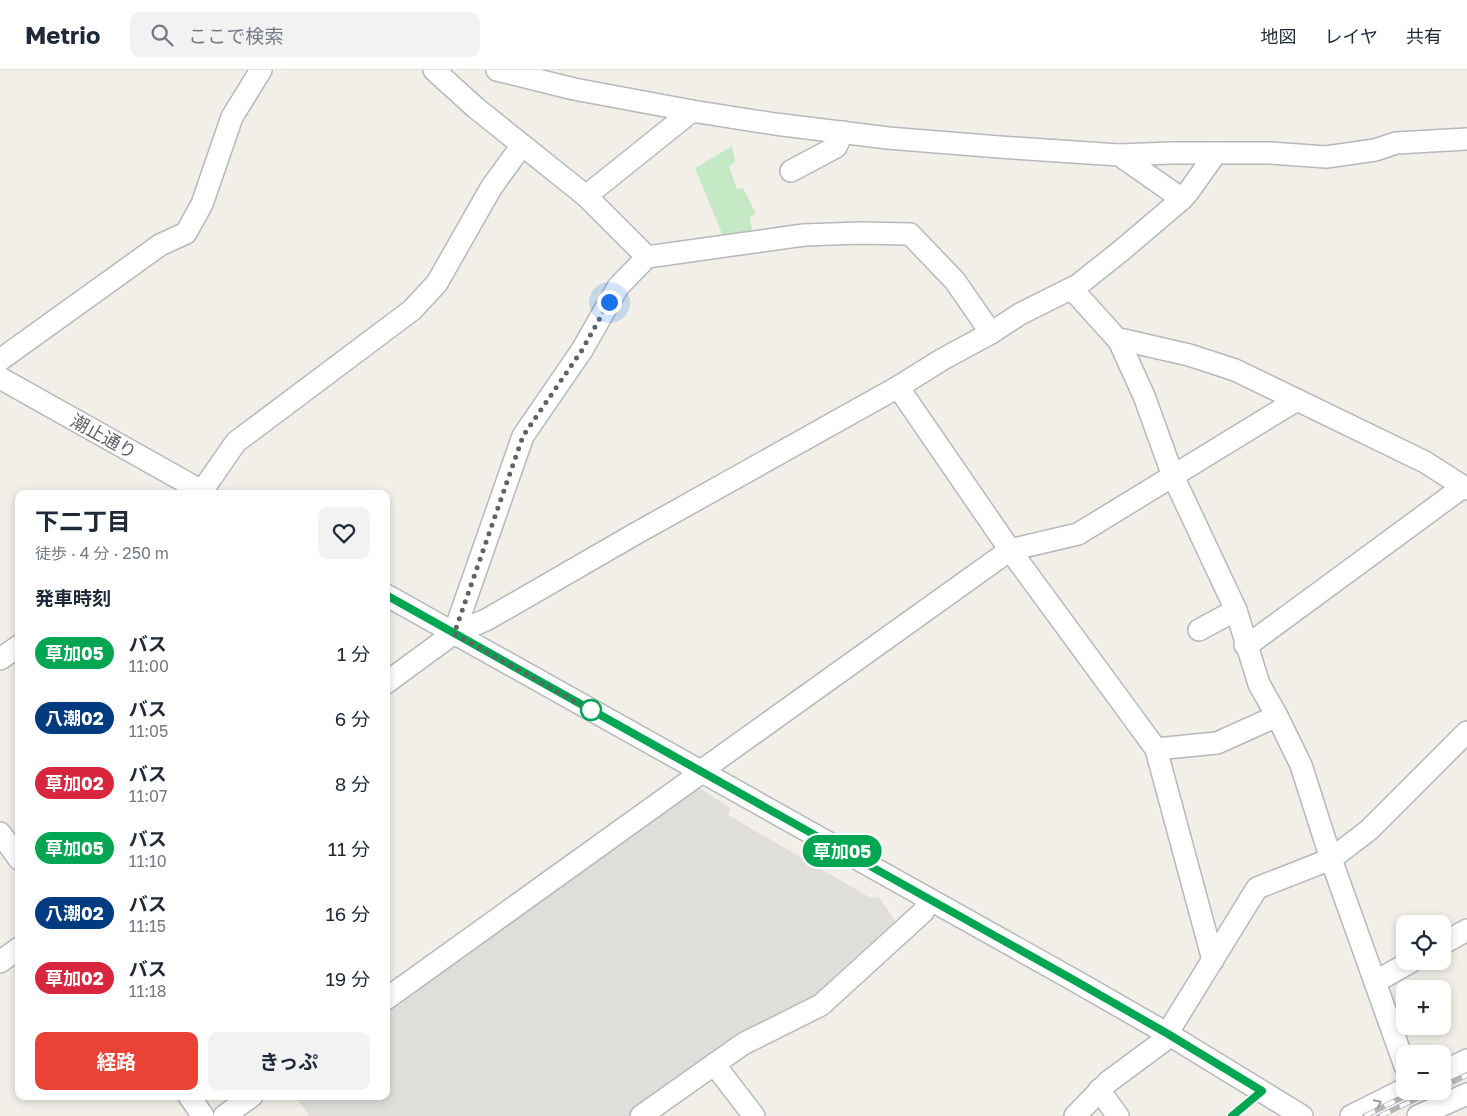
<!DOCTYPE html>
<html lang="ja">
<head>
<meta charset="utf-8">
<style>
	:root { --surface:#fff; --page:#f2f2f3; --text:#1f2937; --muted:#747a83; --line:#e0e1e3; --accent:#ea4335 }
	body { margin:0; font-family:"Golos Text","Noto Sans JP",sans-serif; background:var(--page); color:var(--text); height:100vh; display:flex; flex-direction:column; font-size:19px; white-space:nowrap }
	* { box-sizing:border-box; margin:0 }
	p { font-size:16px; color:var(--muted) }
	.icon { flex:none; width:28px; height:28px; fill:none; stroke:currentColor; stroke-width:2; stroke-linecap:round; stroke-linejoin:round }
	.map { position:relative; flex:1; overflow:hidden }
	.panel { position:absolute; left:15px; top:420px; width:375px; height:610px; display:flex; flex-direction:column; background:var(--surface); border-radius:10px; box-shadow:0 2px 8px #0003 }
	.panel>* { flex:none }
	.badge { padding:0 10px; border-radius:16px; font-size:18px; line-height:32px }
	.fabs { position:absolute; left:1396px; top:845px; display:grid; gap:10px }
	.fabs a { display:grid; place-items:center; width:55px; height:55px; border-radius:10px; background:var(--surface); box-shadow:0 2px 8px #0003; font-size:25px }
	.you { position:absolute; width:25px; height:25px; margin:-12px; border:4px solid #fff; border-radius:50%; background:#1a73e8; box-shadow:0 0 0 8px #1a73e833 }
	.map>.badge { position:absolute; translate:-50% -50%; box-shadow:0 0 0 2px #fff }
	h2 { padding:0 20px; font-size:19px; line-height:45px }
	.round { display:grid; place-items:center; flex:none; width:52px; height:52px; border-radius:10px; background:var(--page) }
	.headline { display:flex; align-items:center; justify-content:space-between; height:85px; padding:0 20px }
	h1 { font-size:24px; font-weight:700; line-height:38px }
	.cta { display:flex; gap:10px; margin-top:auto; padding:10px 20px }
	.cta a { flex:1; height:58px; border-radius:10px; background:var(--accent); color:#fff; font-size:20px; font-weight:700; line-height:58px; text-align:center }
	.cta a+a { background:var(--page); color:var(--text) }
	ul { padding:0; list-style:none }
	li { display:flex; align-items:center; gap:15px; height:65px; padding:0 20px }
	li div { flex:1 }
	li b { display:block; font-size:19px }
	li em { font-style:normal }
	li .badge { min-width:55px; font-weight:700; text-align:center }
	header { display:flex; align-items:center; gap:30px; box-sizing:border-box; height:70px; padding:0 25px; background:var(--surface); border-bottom:1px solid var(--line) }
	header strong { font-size:24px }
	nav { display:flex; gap:28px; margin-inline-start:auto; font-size:18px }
	.search { width:350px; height:45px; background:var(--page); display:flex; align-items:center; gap:12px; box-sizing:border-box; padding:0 18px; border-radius:10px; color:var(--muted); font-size:19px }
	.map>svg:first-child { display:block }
</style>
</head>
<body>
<header>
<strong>Metrio</strong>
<div class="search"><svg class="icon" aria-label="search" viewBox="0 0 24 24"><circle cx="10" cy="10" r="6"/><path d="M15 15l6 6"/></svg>ここで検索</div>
<nav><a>地図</a><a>レイヤ</a><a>共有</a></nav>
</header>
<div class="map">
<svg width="1467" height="1046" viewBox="0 0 1467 1046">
	<rect width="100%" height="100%" fill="#f1efe8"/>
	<!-- industrial -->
	<path fill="#e0deda" d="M694,714L730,738L728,745L871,828L879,827L899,857L816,934L701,993L629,1046H309L295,1026H386V939Z"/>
	<!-- green -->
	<path fill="#c5e8c5" d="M732,76L735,92L729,96L737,119L743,118L756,144L750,147L753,167L725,171L695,98Z"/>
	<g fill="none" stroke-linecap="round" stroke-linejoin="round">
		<!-- minor casing -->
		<g stroke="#b5b8bc" stroke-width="24">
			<g id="minor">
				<path d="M434,0L476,38L586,126L647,187"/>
				<path d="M497,0L574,19L692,41L775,54L888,68L999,77L1119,85L1182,129"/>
				<path d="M1119,85L1171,83H1270L1326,87L1375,80L1396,73L1467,69"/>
				<path d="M791,101L836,77L843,62"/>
				<path d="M586,126L692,41"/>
				<path d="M1072,219L1119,271L1144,326L1173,406L1236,540L1259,614L1277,646L1301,695L1331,789L1405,996"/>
				<path d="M1119,271L1124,270L1189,285L1235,300L1425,392L1467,419"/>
				<path d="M0,290L160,175L186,163L202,134L232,47L261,0"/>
				<path d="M0,308L207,424"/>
				<path d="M898,317L1010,480L1156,679L1213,890"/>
				<path d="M202,421L236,372L412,240L437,213L491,118L522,75"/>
				<path d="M386,525L1072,909L1168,964L1302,1046"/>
				<path d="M1199,560L1236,540"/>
				<path d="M454,563L523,366L582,280L618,217L647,187L804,165L860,163L910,164L955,211L991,263"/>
				<path d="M1245,575L1252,572L1463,417"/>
				<path d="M0,589L19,576"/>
				<path d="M386,613L454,563L486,550L635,464L898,317L943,289L991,263L1020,244L1078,215L1122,180L1182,129L1189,121L1216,83"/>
				<path d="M1156,679L1217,673L1277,646"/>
				<path d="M701,701L1010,480L1078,464L1297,330"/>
				<path d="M0,763L19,789"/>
				<path d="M1442,874L1467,860"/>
				<path d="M0,892L19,878"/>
				<path d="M1375,912L1412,891"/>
				<path d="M386,929L702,702"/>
				<path d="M714,994L754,1046"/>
				<path d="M1442,1002L1467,990"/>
				<path d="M1099,1020L1118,1046"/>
				<path d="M189,1026L203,1046"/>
				<path d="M224,1046L252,1026"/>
				<path d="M641,1046L743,974L821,935L923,842L930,830"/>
				<path d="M1075,1046L1108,1012L1162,972L1257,818L1331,789L1369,760L1467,662"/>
				<path d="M1351,1046L1405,1019"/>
				<path d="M1418,1046L1467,1024"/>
			</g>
		</g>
		<!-- minor -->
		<use href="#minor" stroke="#fff" stroke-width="21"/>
		<!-- rail casing -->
		<g stroke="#b6b7b8" stroke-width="5.5">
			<g id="rail">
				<path d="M1442,1017L1467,1005"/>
				<path d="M1365,1046L1415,1021"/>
				<path d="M1380,1046L1432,1021"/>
			</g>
		</g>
		<!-- rail -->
		<use href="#rail" stroke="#fff" stroke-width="4" stroke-dasharray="11" stroke-linecap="butt"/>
	</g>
	<!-- one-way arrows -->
	<defs><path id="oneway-chevron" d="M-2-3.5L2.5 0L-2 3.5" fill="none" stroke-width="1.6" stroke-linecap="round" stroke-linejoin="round" transform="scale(1.25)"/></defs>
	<use stroke="#979a9d" href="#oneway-chevron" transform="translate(1378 1033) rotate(-26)"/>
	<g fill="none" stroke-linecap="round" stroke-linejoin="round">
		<!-- line casing -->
		<g stroke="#fff" stroke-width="11">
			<path id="line" d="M386,525L1072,909L1168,964L1262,1021L1232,1046"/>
		</g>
		<!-- line -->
		<use href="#line" stroke="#00a651" stroke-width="8"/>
		<!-- walk -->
		<path stroke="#5f6368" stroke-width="5" stroke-dasharray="0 9" d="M591,640L598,644L454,564L523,366L582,280L609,232"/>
	</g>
	<!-- markers -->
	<circle fill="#fff" stroke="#00a651" stroke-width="2.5" cx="591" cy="640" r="10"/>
	<g text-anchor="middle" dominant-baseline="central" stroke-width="4" stroke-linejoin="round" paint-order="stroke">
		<!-- street labels -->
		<g font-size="18" fill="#5f6368" stroke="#fff">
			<text transform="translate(104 366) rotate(29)">潮止通り</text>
		</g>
	</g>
</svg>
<div class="fabs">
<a><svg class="icon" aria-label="locate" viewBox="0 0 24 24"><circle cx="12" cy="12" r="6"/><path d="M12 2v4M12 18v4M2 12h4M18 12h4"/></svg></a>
<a>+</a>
<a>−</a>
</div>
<div class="you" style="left:609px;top:232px"></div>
<b class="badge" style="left:842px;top:781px;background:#00a651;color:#fff">草加05</b>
<section class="panel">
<div class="headline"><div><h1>下二丁目</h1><p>徒歩 · 4 分 · 250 m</p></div><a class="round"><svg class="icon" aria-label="heart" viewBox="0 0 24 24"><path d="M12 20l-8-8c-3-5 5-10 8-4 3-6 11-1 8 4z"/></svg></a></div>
<h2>発車時刻</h2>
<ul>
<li><span class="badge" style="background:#00a651;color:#fff">草加05</span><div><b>バス</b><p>11:00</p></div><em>1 分</em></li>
<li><span class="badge" style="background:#003b80;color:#fff">八潮02</span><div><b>バス</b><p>11:05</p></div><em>6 分</em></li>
<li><span class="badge" style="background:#d7263d;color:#fff">草加02</span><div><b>バス</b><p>11:07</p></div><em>8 分</em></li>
<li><span class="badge" style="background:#00a651;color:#fff">草加05</span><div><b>バス</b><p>11:10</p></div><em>11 分</em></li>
<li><span class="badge" style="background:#003b80;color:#fff">八潮02</span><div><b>バス</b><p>11:15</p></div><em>16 分</em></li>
<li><span class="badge" style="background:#d7263d;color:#fff">草加02</span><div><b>バス</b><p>11:18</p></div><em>19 分</em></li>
</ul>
<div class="cta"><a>経路</a><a>きっぷ</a></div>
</section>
</div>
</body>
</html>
